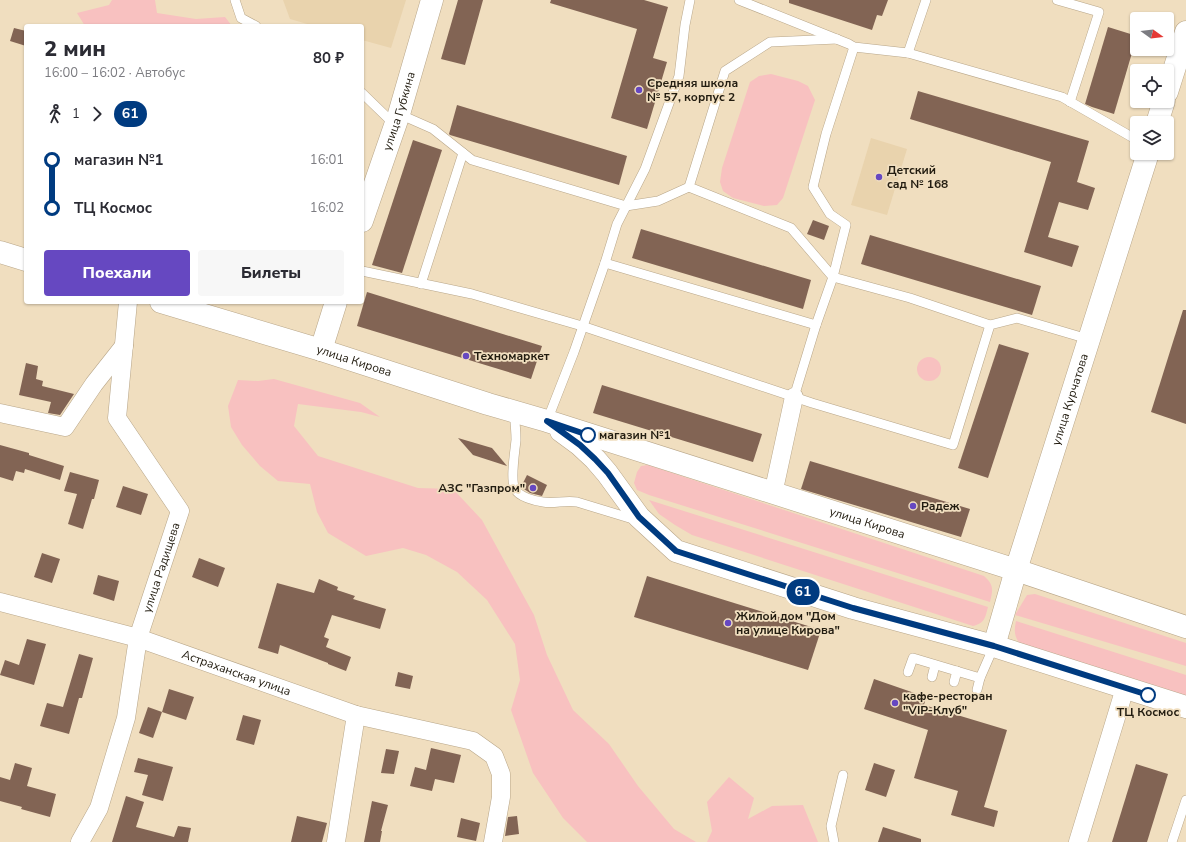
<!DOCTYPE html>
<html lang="ru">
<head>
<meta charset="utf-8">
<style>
	:root { --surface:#fff; --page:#f7f7f7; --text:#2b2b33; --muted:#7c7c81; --accent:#6648c1 }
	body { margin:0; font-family:"Nunito Sans",sans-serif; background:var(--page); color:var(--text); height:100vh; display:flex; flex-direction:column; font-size:15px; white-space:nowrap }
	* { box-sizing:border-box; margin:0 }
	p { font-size:13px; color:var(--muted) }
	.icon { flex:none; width:22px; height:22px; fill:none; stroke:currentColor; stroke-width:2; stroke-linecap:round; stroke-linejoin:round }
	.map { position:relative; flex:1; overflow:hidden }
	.sheet { position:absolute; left:24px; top:24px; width:340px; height:280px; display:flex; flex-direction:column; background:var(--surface); border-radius:4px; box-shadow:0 1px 3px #0004 }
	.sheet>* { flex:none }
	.badge { padding:0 8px; border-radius:13px; font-size:14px; line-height:26px }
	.needle { width:26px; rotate:105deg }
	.fabs { position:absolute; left:1130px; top:12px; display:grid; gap:8px }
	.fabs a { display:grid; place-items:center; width:44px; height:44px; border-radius:4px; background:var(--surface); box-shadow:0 1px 3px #0004; font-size:20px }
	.map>.badge { position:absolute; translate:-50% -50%; box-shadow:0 0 0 2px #fff }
	.legs { display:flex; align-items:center; gap:6px; height:44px; padding:0 20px; font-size:13px }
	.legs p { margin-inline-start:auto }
	.headline { display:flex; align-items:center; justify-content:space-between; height:68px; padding:0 20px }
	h1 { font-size:22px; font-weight:800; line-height:30px }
	.cta { display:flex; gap:8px; margin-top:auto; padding:8px 20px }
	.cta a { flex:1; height:46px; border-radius:4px; background:var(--accent); color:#fff; font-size:16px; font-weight:800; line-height:46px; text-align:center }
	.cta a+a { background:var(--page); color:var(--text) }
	ul { padding:0 20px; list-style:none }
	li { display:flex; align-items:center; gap:14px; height:48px; font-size:15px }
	li i { display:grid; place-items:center; width:6px; height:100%; margin:0 5px; background:currentColor }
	li i::after { content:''; width:10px; height:10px; margin:-5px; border:3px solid; border-radius:50%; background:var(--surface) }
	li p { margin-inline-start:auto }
	li:first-child i { background:linear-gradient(#0000 50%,currentColor 0) }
	li:last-child i { background:linear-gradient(currentColor 50%,#0000 0) }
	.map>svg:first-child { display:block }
</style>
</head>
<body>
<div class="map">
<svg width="1186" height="842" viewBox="0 0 1186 842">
	<rect width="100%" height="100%" fill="#f0debf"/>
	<!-- built -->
	<g fill="#e9d3ad">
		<path d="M283,0H406L391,48L362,40V26H314L290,19Z"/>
		<path d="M871,138L907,149L887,215L851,205Z"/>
	</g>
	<!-- green -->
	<g fill="#f8c1c0">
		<path d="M112,0H155L157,13L196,19L225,17L232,26H85L77,13L109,5Z"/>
		<path d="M771,74L798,81L808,86L815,100L783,198L777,205L764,206L733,198L723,191L720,182L722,168L750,82L759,76Z"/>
		<circle cx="929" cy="369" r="12"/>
		<path d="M274,379L360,403L380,417L361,412L298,404L294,426L318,456L418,488L453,489L482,520L534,615L547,655L573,710L609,744L638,786L674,829L696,842H587L563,818L533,773L511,710L520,680L515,644L487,600L457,572L426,555L403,548L366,556L328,533L317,512L310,484L278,481L260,466L242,445L231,427L228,406L238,380L258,381Z"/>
		<path d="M648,465L984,576C994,585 993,590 990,602L649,495L637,490L634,483L637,472L641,466Z"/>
		<path d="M649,500L988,607C985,618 985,623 973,626L692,535L675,525L659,514Z"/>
		<path d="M1035,594L1186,643V666L1015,615L1027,595Z"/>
		<path d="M1016,621L1186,675V699L1020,644C1014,636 1014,631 1016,621Z"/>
		<path d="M729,777L754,798L748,819L772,806L803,805L818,842H707L712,831L707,802Z"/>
	</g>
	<!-- building -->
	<g fill="#826454">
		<path d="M458,0H483L465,65L441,59Z"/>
		<path d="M551,0H644L668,7L653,58L667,62L647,129L611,118L637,29L550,3Z"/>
		<path d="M789,0H888L882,16L877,15L872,30L789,3Z"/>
		<path d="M1108,27L1137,36L1114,114L1092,107L1085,104Z"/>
		<path d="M14,28L26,31V46L10,41Z"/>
		<path d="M918,91L1089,141L1077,182L1095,188L1088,210L1059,202L1048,237L1079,246L1072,267L1024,252L1051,162L910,119Z"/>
		<path d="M457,105L627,156L619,185L450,135L449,134Z"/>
		<path d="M413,140L442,150L402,273L372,265Z"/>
		<path d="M813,220L829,226L824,240L807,234Z"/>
		<path d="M641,229L811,280L803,309L632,258Z"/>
		<path d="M870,235L1041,286L1032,315L861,264Z"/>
		<path d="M367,292L542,346L531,379L357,326Z"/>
		<path d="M1183,310H1186V424L1151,412Z"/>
		<path d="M999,344L1029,353L988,478L958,468Z"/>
		<path d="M26,363L38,366L36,379L43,381L42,386L74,394L60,415L48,413L51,402L19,395Z"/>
		<path d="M602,385L762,434L753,462L593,413Z"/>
		<path d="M458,438L492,448L507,466L473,455Z"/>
		<path d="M0,445L29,453V455L64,466L60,480L25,469L24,473L16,471L13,481L0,477Z"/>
		<path d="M810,461L970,509L961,537L801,489Z"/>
		<path d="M70,472L99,480L94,499H92L83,529L68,524L77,494L64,491Z"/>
		<path d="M527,475L547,485L542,496L530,493L521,487Z"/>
		<path d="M123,486L148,494L141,515L116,507Z"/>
		<path d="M42,553L60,559L52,583L34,577Z"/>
		<path d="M199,558L225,568L218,587L192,577Z"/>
		<path d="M98,575L119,581L114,601L93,594Z"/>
		<path d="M647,576L821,630L808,670L634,617Z"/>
		<path d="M319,579L338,587L337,590L355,596L353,599L386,609L380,629L332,615L324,637L329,639L326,647L351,657L346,671L328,664V663L280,645L278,654L258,648L277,583L314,593Z"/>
		<path d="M27,639L46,644L34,685L0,675L5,660L19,665Z"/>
		<path d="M79,654L93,658L82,698H79L69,734L40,726L47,703L63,707Z"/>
		<path d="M398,672L413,676L410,689L395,686Z"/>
		<path d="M874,679L926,697L924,705L1007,730L984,807L998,811L994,827L951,815L958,791L914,778L928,730L864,709Z"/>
		<path d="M169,689L194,697L186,720L162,712Z"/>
		<path d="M148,707L162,712L153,738L139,733Z"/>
		<path d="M243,715L261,720L254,745L236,740Z"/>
		<path d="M431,748L461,755L454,783L435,779L432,791L410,786L415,767L426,770Z"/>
		<path d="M386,749L399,751L394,774L381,773Z"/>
		<path d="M138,758L173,767L163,801L142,795L148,775L134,772Z"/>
		<path d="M15,763L32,768L27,786L56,794L50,817L21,809L22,807L0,801V777L10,780Z"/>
		<path d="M874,763L895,770L886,797L865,790Z"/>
		<path d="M1136,764L1168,774L1147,842H1112Z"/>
		<path d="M126,796L144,802L136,827L174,837L178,826L191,828L188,842H112Z"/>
		<path d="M372,801L388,805L381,831H382L380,842H364Z"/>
		<path d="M297,816L327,823L322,842H291Z"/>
		<path d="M517,816L519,834L505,836L508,817Z"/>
		<path d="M461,818L480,823L476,841L457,837Z"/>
		<path d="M883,827L921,839V842H878Z"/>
	</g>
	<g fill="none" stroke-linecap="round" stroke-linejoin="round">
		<!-- service casing -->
		<g stroke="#b8a689" stroke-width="10">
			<g id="service">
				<path d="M235,0L241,18L256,26"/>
				<path d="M739,0L849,44L854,47L908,53L1062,97L1137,140"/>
				<path d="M1057,0L1099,12L1070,102"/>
				<path d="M854,47L826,134L813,187L830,214L846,225L833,277L910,298L990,325"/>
				<path d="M908,53L926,0"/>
				<path d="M362,93L394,124"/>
				<path d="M399,114L433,129L472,160L626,206L658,201L689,187"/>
				<path d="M605,263L816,325"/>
				<path d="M362,271L472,294L582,326L812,403L953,445L990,325L1017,318L1088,339"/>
				<path d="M421,284L463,153"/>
				<path d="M794,397L816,325L833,277L791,228L689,187L725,71L770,42L837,39"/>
				<path d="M514,412C515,421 516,430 516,440C515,451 510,480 515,489C519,497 535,501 543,502C554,504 565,500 577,502L636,520"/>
				<path d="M547,421L574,352L605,263L617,224L645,169L679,76L685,25L690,0"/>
				<path d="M908,672L913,658L980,678L994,646"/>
				<path d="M932,677L935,665"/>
				<path d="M954,682L957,671"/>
				<path d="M977,690L980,678"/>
				<path d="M834,842L831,826L843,775"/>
				<path d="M1172,842L1186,800"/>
			</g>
		</g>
		<!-- minor casing -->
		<g stroke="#b8a689" stroke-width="19">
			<g id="minor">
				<path d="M0,413L65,427L94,384L124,346"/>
				<path d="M773,494L794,397"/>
				<path id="s1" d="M0,602L138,638L356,715L473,741L494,756L501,774V797L493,842"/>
				<path id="s2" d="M80,842L99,808L126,718L138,638L180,511L117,418L128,302"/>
				<path d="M336,842L356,715"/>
				<path d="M1078,842L1125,688"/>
			</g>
		</g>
		<!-- tertiary casing -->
		<g stroke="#b8a689" stroke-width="23">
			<g id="tertiary">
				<path d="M1167,92L1186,32"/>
				<path d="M1157,123L1164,101"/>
				<path id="s3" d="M362,221L399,114L432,0"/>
				<path d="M321,350L336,302"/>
				<path id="s4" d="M994,646L1016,570L1148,153"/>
			</g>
		</g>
		<!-- secondary casing -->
		<g stroke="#b8a689" stroke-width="23">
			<g id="secondary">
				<path d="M0,252L26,260"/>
				<path id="s5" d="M161,302L321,350L488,404L547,421L1016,570L1186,627"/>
				<path d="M561,431L580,445L595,459L607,473L639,517L676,551L853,608L994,646L1186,707"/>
			</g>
		</g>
		<!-- service -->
		<use href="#service" stroke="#fff" stroke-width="9"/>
		<!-- minor -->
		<use href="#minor" stroke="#fff" stroke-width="18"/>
		<!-- tertiary -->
		<use href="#tertiary" stroke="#fff" stroke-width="22"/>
		<!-- secondary -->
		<use href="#secondary" stroke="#fff" stroke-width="22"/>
	</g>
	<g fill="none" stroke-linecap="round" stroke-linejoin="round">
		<!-- line-1 casing -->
		<g stroke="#fff" stroke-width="9">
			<path id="line-1" d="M588,435L547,421L580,445L595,459L608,473L639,517L676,551L853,608L994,646L1148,695"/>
		</g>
		<!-- line-1 -->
		<use href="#line-1" stroke="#003b80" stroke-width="6"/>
	</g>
	<!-- markers -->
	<g fill="#6648c1" stroke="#f0debf" stroke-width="1.5">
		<circle cx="639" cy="90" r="4"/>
		<circle cx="879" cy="177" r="4"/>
		<circle cx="466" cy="356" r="4"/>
		<circle cx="533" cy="488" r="4"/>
		<circle cx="913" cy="506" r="4"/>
		<circle cx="728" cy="623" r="4"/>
		<circle cx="895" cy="703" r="4"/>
	</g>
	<g fill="#fff" stroke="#003b80" stroke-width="2">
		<circle cx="588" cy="435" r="7"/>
		<circle cx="1148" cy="695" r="7"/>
	</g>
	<g text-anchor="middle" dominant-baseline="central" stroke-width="3.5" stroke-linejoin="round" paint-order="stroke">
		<!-- poi labels -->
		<g font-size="12" font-weight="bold" fill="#221c10" stroke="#f0debf" text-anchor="start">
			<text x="647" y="83">Средняя школа<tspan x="647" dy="14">№ 57, корпус 2</tspan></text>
			<text x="887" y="170">Детский<tspan x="887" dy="14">сад № 168</tspan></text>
			<text x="474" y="356">Техномаркет</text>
			<text x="525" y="488" text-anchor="end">АЗС "Газпром"</text>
			<text x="921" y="506">Радеж</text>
			<text x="736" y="616">Жилой дом "Дом<tspan x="736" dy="14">на улице Кирова"</tspan></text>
			<text x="903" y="696">кафе-ресторан<tspan x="903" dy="14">"VIP-Клуб"</tspan></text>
		</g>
		<!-- street labels -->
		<g font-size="12" fill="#221c10" stroke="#f0debf">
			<text stroke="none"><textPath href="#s3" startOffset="116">улица Губкина</textPath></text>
			<text stroke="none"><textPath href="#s5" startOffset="202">улица Кирова</textPath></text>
			<text stroke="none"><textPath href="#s4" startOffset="258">улица Курчатова</textPath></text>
			<text stroke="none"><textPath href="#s5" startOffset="740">улица Кирова</textPath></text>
			<text stroke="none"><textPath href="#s2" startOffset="288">улица Радищева</textPath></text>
			<text stroke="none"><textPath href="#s1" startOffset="247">Астраханская улица</textPath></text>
		</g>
		<!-- stop labels -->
		<g font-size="12" font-weight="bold" fill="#221c10" stroke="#f0debf" text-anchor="start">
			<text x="599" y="435">магазин №1</text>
			<text x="1148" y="712" text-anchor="middle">ТЦ Космос</text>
		</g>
	</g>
</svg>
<div class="fabs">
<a><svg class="needle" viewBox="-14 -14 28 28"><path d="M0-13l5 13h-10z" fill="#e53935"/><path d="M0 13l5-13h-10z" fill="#7c7c81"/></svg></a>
<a><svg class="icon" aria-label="locate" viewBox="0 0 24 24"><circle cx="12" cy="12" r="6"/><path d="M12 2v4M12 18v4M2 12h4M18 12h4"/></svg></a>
<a><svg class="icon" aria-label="layers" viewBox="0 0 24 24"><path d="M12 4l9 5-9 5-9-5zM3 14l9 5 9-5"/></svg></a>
</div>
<b class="badge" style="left:803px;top:592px;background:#003b80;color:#fff">61</b>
<section class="sheet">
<div class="headline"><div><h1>2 мин</h1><p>16:00 – 16:02 · Автобус</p></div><b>80 ₽</b></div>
<div class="legs"><svg class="icon" aria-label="walk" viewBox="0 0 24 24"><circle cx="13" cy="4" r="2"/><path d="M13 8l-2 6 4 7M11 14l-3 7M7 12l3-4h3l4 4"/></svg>1<svg class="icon" aria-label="forward" viewBox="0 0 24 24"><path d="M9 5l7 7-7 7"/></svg><b class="badge" style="background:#003b80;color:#fff">61</b></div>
<ul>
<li><i style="color:#003b80"></i><b>магазин №1</b><p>16:01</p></li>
<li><i style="color:#003b80"></i><b>ТЦ Космос</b><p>16:02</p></li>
</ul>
<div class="cta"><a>Поехали</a><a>Билеты</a></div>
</section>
</div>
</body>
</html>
